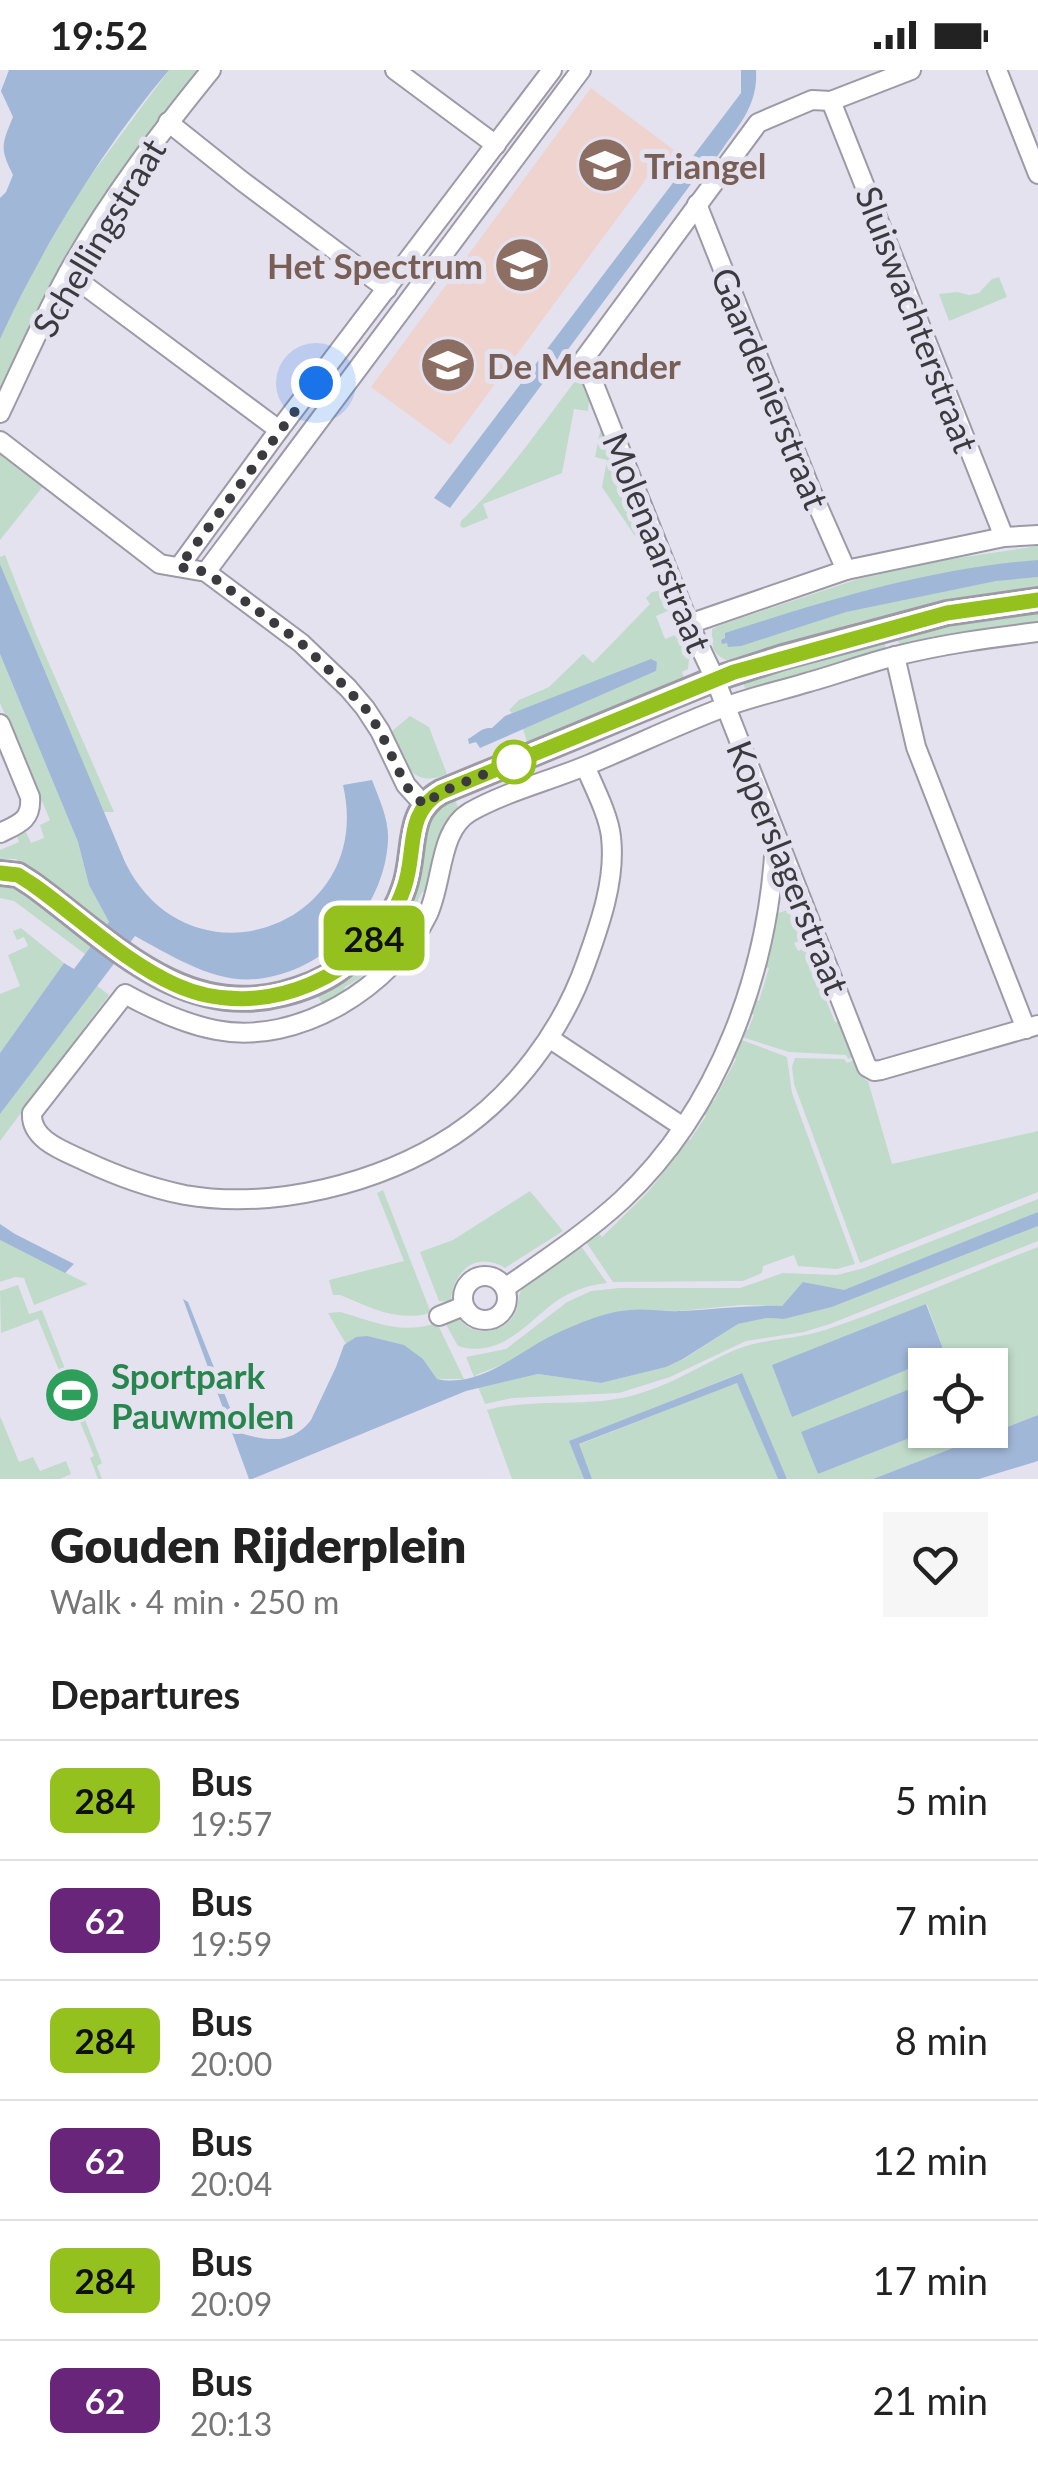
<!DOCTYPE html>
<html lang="en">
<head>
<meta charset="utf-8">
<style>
	:root { --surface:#fff; --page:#f6f6f6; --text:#222; --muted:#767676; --line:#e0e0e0 }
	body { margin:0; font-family:Lato,sans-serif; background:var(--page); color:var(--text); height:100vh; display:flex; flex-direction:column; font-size:38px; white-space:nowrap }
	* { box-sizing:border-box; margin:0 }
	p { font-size:32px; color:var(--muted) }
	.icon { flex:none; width:55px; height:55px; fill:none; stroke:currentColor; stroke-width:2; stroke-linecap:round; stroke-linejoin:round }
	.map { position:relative; height:1409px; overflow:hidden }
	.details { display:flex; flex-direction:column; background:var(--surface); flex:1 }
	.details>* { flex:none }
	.badge { padding:0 20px; border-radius:15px; font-size:35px; line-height:65px }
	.fabs { position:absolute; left:908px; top:1278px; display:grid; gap:20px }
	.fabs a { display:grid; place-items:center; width:100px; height:100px; border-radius:0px; background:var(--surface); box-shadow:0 2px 8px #0004; font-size:50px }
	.you { position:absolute; width:50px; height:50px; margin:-25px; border:8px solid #fff; border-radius:50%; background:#1a73e8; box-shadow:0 0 0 15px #1a73e833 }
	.map>.badge { position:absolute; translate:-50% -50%; box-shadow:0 0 0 5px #fff }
	h2 { padding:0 50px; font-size:38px; line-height:90px }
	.round { display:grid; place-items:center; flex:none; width:105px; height:105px; border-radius:0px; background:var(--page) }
	.summary { display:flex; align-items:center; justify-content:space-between; height:170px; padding:0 50px }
	h1 { font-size:48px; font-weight:800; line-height:75px }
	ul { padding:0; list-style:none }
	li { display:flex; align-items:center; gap:30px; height:120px; padding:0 50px; border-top:2px solid var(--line) }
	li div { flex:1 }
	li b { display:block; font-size:38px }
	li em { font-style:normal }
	li .badge { min-width:110px; font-weight:700; text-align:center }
	.status { display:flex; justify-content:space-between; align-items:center; height:70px; padding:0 50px; background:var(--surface); direction:ltr }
	.status svg { height:28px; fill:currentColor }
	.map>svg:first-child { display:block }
</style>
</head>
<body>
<div class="status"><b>19:52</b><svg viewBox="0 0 49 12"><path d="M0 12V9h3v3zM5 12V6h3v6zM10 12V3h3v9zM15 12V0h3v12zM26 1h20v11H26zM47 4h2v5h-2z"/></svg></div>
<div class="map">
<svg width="1038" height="1409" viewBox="0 0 1038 1409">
	<rect width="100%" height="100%" fill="#e5e2f0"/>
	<!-- education -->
	<path fill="#eed3cf" d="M591,18L682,86L663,113L650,104L450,375L371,317Z"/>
	<!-- green -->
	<g fill="#c0dbc9" fill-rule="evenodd">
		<path d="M169,0H202L177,31L0,334V269L10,247L37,195L81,119Z"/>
		<path d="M999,207L1007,227L949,251L939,224L957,222L969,225L979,223L992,209Z"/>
		<path d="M582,310C593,318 589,330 588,341L574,339L562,403L483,434L488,448L463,458L460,456L461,451C505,409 539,359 575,311Z"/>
		<path d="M601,356L618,391L612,395L644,473L641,475L602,417L607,390L595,387Z"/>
		<path d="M0,383L44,415L0,470Z"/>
		<path d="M1038,476V521L999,525L858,552L734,594C713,584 712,583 712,559L723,554L858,509L951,489Z"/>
		<path d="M5,485L36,564L114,742H104L0,494V487Z"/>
		<path d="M658,521L663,523L670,540L656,546L665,569L680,563L689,588L688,599L682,602L684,608C635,636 581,656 527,672L523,659L656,601L559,626L512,643L509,640L519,630L549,617L583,584L593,593L650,534L646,528L652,522Z"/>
		<path d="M1038,540V553L1002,557L900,577L898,570L885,573L886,581L747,623L743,613C807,584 876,568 945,555C976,549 1007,542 1038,540Z"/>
		<path d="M0,584L78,772L89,815L109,852L106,857L16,789H0V780L19,772L17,766L26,762L31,773L44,768L40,755L50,750L0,633Z"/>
		<path d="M410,646L429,657L447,704C409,720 405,690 391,662Z"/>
		<path d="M454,728L459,739L444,754L426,823L422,822C404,861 384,896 345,917L343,924L322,934L316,922L414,819L429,745Z"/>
		<path d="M0,815L20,817L95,872L85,884L14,831L0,828Z"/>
		<path d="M787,840L801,848L810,874L804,876L801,870L794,873L798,881L811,876L812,878L806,881L835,952L841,951L856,986L848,989L846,985L789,982L742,967L739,968L743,959L748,960L754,945L749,943L753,929L759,931L769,898L762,896L773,850L776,844Z"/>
		<path d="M21,858L64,893L0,983V924L20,916L8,885L28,876L24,867L17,870L13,861Z"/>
		<path d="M96,915L109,925L0,1071V1044Z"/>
		<path d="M742,970L787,987L792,1023L855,1194L837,1199L798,1196L794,1185L763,1196L762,1203L743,1211L613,1212L586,1172L598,1162L602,1167L647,1123L677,1086L673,1082L684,1066L690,1070L706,1046L701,1042L708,1029L714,1031L736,989L731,985L737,971L741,973Z"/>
		<path d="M795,988L844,989L847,993L857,989L865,1010L868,1011L892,1094L1038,1061V1122L860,1193L794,1014L792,997Z"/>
		<path d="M383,1120L431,1243C396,1252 372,1238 340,1225H333L329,1210L404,1191L377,1123Z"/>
		<path d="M530,1121L563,1161L505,1198C476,1180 452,1202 451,1232L439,1231L420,1182L453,1170Z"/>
		<path d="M1038,1129V1142L843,1221L804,1212L782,1236L742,1235L678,1241L626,1240L581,1253L548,1268L514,1290L476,1305L481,1317L538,1304L601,1313L665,1297L684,1289L738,1254L767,1248L784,1249L832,1237L1038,1156V1171L830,1254L804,1262L746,1271L670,1307L619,1323L512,1328L485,1334L466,1287L506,1279L567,1232L591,1221L619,1218H740L783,1203L837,1205L864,1198Z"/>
		<path d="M0,1170L88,1214L34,1235L24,1208L15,1207L0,1212Z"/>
		<path d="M581,1176L607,1213C588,1215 571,1221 555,1232C526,1254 500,1289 458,1276L444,1251L456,1246C460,1249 463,1254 468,1257C485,1267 508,1259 516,1241C521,1229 515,1224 528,1213C544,1199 563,1188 581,1176Z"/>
		<path d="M1038,1177V1345L873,1409H787L741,1303L570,1371L584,1409H512L487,1340C537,1327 589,1339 638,1324C673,1314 702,1294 735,1280C764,1268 795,1270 825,1260C897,1236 967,1204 1038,1177ZM927,1234L945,1284L792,1346L773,1295ZM925,1295H990V1360H930L818,1404L802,1362L925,1313Z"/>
		<path d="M18,1215L29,1244L42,1240L102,1393L97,1396L102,1409H98L90,1388L94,1386L38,1249L1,1263L0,1221Z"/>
		<path d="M340,1242C377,1252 399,1265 437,1253L464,1309H437L423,1289L356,1267L346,1274L328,1243Z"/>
		<path d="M738,1312L778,1409H592L578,1375Z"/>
		<path d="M0,1346L19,1392L33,1387L40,1401L66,1391L71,1404L60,1409H0Z"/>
	</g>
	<!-- water -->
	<g fill="#a1b7d8">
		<path d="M9,0H169C103,78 43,176 0,269V128L6,122L13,105C0,78 1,76 13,47L1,21Z"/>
		<path d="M741,0H756C758,31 743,51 725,75C717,87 710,98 697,106L450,438L434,428L741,23Z"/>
		<path d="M1038,490V507L996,511L846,542L741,576L728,577L727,573L722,574L721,570L725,568V563C827,530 931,498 1038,490Z"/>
		<path d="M0,494L125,792C189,923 376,857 343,715L372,710C379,729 389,749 388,770C385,839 326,902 257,909C215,914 170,885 135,866L0,1044V983L64,893L74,899L109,852L89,815L78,772L0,584Z"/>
		<path d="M651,589L657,592L656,601L480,678L476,672L469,674L468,669C476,665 481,657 492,658L505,646Z"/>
		<path d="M1038,1142V1156L832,1237L784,1249L767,1248L738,1254L683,1289L666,1297L601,1313L538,1304L466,1321L252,1409H249L183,1229L188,1232L240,1363C267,1371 292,1375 311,1350L336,1297L344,1275L356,1267L367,1266L404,1275L423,1289L437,1309C478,1318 515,1285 549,1267C572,1256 603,1242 629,1240C646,1238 664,1242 682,1241C716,1239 748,1235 782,1236L803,1212L844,1220Z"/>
		<path d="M0,1154L15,1164L74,1194L65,1203L0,1170Z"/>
		<path d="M926,1234L945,1284L792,1347L772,1295Z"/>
		<path d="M742,1303L787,1409H778L737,1313L579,1374L592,1409H584L569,1371Z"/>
		<path d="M925,1313V1360H930L818,1404L801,1362Z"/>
		<path d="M1038,1345V1391L979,1409H873Z"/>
	</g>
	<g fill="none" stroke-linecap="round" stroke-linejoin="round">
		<!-- minor casing -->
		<g stroke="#9d99a6" stroke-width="22">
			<g id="minor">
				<path d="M395,0L496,75"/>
				<path d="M911,0L831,31L812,30L758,53L584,289L689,554L715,609L867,997L874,1001L881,1000L1038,955"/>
				<path d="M997,0L1038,104"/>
				<path d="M831,31L1004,467"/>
				<path d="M168,52L242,111L387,219"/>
				<path d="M697,134L812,423L846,500"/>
				<path d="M68,203L279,360"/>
				<path d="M0,343C22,297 43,248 68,203C108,131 159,64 211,0"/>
				<path d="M0,371L160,494L206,502L301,573L348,618L365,638L380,661L406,715L424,735"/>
				<path d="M179,497L279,360L552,0"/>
				<path d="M206,502L581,0"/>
				<path d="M689,554L846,500L1004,467L1038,465"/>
				<path d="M895,586L916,677L1026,959"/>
				<path d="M0,654L30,727C32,750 19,754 0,763"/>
				<path d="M585,696C594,717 609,746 611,767C616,809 600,854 586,893C562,961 514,1025 454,1065C379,1114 273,1140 185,1125C150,1118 117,1106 85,1091C64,1081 30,1070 32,1043L125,924C154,940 184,954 216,960C298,976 393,917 428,844C443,812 439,760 470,742C507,721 550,711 590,694C634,676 677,655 722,638C750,627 780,621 809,612C838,604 867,593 896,586C943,574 990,568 1038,562"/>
				<path d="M549,968L683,1057"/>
				<circle cx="485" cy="1228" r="22"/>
				<path d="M505,1218C545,1190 586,1163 622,1130C719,1039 769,901 775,770"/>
				<path d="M439,1246L464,1236"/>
			</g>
		</g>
		<!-- tertiary casing -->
		<g stroke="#9d99a6" stroke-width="28">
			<path id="tertiary" d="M0,803L18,805L32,814C107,868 180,950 282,924C302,919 321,912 338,900C367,879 393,853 404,818C417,782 404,743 441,722L715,609L783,587L947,543L1038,530"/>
		</g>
		<!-- minor -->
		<use href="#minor" stroke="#fff" stroke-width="18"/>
		<!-- tertiary -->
		<use href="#tertiary" stroke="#fff" stroke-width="22"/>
	</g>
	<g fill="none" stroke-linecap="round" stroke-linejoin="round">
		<!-- line casing -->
		<g stroke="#fff" stroke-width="22">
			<path id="line" d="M0,803L18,805L32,814C79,847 123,891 176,915C261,954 374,906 404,818C417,782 404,743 441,722L734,602L947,543L1038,530"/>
		</g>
		<!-- line -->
		<use href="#line" stroke="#95c11f" stroke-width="15"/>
		<!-- walk -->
		<path stroke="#3b3a3f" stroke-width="10" stroke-dasharray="0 18" d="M316,313L179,497L206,502L301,573L325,596L365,638L380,661L406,716L424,735L441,722L514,692"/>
	</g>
	<!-- icons -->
	<defs>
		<g id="school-disc" transform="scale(2.875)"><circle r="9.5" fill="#8d6e63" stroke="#e5e2f0"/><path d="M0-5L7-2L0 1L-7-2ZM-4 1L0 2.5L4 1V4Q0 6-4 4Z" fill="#fff"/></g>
		<g id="stadium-disc" transform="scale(2.875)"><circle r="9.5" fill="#2e9e5b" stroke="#e5e2f0"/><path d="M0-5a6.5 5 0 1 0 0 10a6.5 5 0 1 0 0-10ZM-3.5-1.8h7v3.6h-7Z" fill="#fff"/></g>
	</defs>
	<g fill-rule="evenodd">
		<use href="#school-disc" x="605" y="95"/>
		<use href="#school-disc" x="522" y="195"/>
		<use href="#school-disc" x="448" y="295"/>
		<use href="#stadium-disc" x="72" y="1325"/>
	</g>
	<!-- markers -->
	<circle fill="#fff" stroke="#95c11f" stroke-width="5" cx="514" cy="692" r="20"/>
	<g text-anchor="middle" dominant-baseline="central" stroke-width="10" stroke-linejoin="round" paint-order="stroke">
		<!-- education labels -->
		<g font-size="35" font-weight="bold" fill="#785e54" stroke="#e5e2f0" text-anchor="start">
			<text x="644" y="95">Triangel</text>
			<text x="483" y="195" text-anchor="end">Het Spectrum</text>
			<text x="487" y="295">De Meander</text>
		</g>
		<!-- street labels -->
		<g font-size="35" fill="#3b3a3f" stroke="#e5e2f0">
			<text transform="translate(98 167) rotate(-59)">Schellingstraat</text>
			<text transform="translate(918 249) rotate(69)">Sluiswachterstraat</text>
			<text transform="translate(771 318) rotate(68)">Gaardenierstraat</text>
			<text transform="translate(658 472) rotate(68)">Molenaarstraat</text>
			<text transform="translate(789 797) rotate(68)">Koperslagerstraat</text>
		</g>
		<!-- leisure labels -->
		<g font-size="35" font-weight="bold" fill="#27864d" stroke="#e5e2f0" text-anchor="start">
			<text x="111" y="1305">Sportpark<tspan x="111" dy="40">Pauwmolen</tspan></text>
		</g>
	</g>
</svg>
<div class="fabs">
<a><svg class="icon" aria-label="locate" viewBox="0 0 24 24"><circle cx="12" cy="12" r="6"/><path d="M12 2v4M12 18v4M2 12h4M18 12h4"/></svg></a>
</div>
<div class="you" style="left:316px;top:313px"></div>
<b class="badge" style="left:374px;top:868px;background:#95c11f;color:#111">284</b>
</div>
<section class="details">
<div class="summary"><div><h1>Gouden Rijderplein</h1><p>Walk · 4 min · 250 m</p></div><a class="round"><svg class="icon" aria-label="heart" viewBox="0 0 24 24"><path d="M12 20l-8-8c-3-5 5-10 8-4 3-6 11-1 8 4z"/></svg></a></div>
<h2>Departures</h2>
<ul>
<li><span class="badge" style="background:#95c11f;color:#111">284</span><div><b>Bus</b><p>19:57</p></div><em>5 min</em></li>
<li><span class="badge" style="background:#68257a;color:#fff">62</span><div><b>Bus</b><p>19:59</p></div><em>7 min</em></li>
<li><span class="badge" style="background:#95c11f;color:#111">284</span><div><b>Bus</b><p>20:00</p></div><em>8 min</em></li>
<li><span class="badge" style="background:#68257a;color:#fff">62</span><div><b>Bus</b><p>20:04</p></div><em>12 min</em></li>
<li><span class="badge" style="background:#95c11f;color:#111">284</span><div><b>Bus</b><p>20:09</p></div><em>17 min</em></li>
<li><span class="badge" style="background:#68257a;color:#fff">62</span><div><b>Bus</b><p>20:13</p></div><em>21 min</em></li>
</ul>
</section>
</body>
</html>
